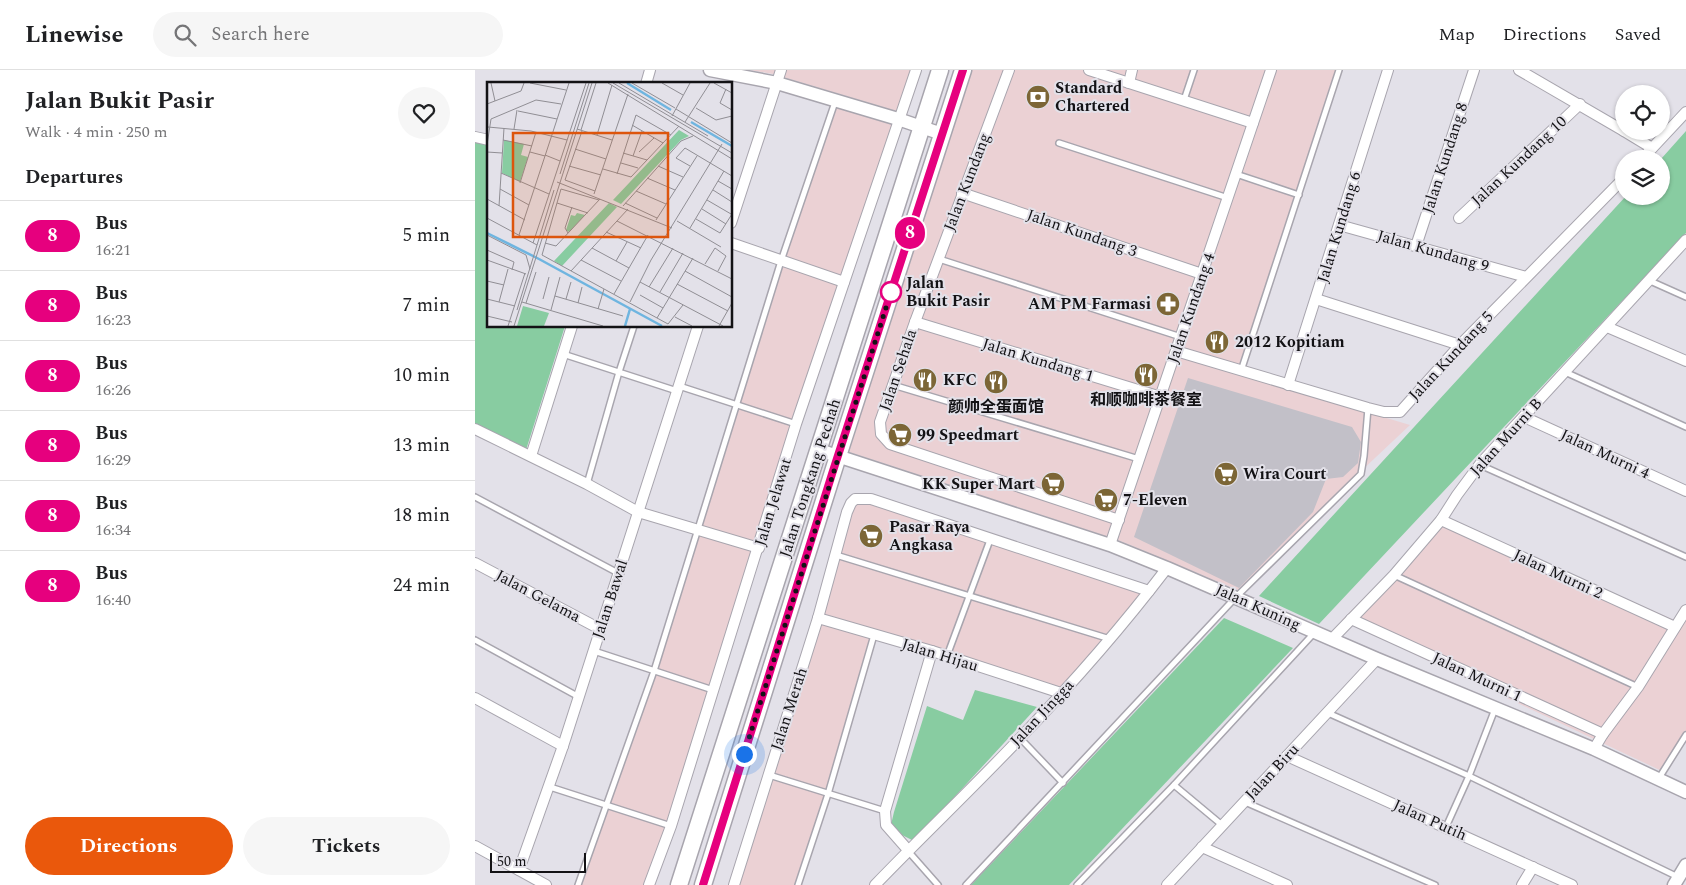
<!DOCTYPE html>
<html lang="en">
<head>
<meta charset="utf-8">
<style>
	:root { --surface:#fff; --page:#f6f6f6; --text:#202124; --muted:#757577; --line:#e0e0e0; --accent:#ea580c }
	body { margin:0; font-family:Spectral,"Noto Sans SC",serif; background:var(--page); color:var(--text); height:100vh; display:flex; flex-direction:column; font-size:19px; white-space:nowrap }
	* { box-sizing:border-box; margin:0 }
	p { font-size:16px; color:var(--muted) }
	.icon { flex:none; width:28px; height:28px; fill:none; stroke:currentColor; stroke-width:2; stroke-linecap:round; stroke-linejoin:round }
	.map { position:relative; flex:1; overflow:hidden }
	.sheet { display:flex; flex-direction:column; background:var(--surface); width:475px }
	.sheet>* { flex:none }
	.badge { padding:0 10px; border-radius:16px; font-size:18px; line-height:32px }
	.controls { position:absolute; left:1140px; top:15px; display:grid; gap:10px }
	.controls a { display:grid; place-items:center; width:55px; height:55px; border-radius:50%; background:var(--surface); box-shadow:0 1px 4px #0004; font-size:25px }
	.scale { position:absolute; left:15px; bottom:12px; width:96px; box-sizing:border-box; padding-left:5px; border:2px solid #131215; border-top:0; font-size:14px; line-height:18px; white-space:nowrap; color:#131215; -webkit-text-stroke:4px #e3e1e9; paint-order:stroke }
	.you { position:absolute; width:25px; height:25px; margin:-12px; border:4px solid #fff; border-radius:50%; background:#1a73e8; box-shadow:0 0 0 8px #1a73e833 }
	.map>.badge { position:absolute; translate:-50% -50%; box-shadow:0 0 0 2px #fff }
	h2 { padding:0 25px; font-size:19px; line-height:45px }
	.round { display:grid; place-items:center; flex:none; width:52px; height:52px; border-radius:26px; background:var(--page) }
	.summary { display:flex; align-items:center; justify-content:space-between; height:85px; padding:0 25px }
	h1 { font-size:24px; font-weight:700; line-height:38px }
	.button { display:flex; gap:10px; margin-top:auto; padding:10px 25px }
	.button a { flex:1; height:58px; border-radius:30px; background:var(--accent); color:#fff; font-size:20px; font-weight:700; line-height:58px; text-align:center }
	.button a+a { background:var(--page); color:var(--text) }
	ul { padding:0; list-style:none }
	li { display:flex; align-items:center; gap:15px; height:70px; padding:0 25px; border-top:1px solid var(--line) }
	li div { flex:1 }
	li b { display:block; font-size:19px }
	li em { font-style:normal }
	li .badge { min-width:55px; font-weight:700; text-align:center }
	header { display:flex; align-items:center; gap:30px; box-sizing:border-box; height:70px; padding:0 25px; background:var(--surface); border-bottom:1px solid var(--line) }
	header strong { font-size:24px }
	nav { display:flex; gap:28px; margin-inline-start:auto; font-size:18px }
	.search { width:350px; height:45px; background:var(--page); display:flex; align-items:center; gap:12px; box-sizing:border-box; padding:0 18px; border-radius:28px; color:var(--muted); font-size:19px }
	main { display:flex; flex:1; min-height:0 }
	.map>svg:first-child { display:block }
</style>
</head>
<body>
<header>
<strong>Linewise</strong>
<div class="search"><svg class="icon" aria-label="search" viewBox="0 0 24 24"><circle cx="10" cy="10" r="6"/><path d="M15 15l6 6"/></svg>Search here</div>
<nav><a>Map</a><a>Directions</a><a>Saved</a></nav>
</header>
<main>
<section class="sheet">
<div class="summary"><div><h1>Jalan Bukit Pasir</h1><p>Walk · 4 min · 250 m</p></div><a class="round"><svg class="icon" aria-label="heart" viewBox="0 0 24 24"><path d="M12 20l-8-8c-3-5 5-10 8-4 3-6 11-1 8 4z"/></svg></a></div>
<h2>Departures</h2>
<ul>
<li><span class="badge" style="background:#e6007e;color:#fff">8</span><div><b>Bus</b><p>16:21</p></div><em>5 min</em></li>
<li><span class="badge" style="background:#e6007e;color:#fff">8</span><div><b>Bus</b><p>16:23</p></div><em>7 min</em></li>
<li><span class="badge" style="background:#e6007e;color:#fff">8</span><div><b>Bus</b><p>16:26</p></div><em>10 min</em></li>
<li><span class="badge" style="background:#e6007e;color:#fff">8</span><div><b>Bus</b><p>16:29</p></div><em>13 min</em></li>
<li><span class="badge" style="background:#e6007e;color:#fff">8</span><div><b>Bus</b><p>16:34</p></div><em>18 min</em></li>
<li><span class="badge" style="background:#e6007e;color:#fff">8</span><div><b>Bus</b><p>16:40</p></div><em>24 min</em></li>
</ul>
<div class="button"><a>Directions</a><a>Tickets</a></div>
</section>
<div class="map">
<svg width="1211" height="815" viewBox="0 0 1211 815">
	<rect width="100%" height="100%" fill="#e3e1e9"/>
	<!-- commercial -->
	<g fill="#ebd1d4">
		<path d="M275,0H446L431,44L298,4Z"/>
		<path d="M496,0H867L768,305L935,355L831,453L763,520L643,470L374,382Z"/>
		<path d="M356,36L425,57L325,356L207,738L179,815H100L180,589L309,174Z"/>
		<path d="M399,425L681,519L639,573L588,629L459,587L401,570L355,729L326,815H254L339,548L370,435Z"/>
		<path d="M964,445L1199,550L1211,539V670L1191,703L867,550L917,500Z"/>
	</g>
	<!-- green -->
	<g fill="#88cca1">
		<path d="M1211,61V163L844,554L784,526L1151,126H1186V89Z"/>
		<path d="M0,65L14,68V256H90L51,380L0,355Z"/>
		<path d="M749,548L818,578L594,815H496Z"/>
		<path d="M500,620L562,637L439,771L415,759L419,742L452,636L488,650Z"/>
	</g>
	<!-- building -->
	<path fill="#c2c0c8" d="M713,308L877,357L886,372L883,393L868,407L851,409L838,442L764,518L659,467Z"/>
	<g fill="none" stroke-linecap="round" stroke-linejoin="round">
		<!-- service casing -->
		<g stroke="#a8a5ae" stroke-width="8">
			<g id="service">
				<path d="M709,30L719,0"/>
				<path d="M584,73L753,128"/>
				<path d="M761,104L824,125"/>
				<path d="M464,189L706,267"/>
				<path d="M1173,210L1211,227"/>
				<path d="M88,284L202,321"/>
				<path d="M766,301L864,0"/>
				<path d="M1090,302L1211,357"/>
				<path d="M418,315L664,389"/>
				<path d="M204,316L321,354"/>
				<path d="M1005,395L1211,487"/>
				<path d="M112,414L144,302L159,256"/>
				<path d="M0,427L143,503"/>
				<path d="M361,485L635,569"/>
				<path d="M919,505L1163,617"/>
				<path d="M0,570L104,627"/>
				<path d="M119,581L238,620"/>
				<path d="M472,586L515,470"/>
				<path d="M853,643L994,706L1203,807"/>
				<path d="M545,668L588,713"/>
				<path d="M294,705L410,741"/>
				<path d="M1184,708L1211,665"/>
				<path d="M699,715L747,755"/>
				<path d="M75,717L196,756"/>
				<path d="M770,732L960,815"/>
				<path d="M971,757L994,706L1020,639"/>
				<path d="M433,781L463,815"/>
				<path d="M103,815L179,601L306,191L360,32"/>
				<path d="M323,815L353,724L399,565"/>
				<path d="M491,815L761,527L886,404L889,386L893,338"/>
				<path d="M602,815L699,715L840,562"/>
			</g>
		</g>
		<!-- minor casing -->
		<g stroke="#a8a5ae" stroke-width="12">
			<g id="minor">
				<path d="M534,0L440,252L405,352L406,364L415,374L644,450"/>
				<path d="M614,0L778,53"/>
				<path d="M1044,0L1149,61"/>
				<path d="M654,13L657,0"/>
				<path d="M171,14L175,0"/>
				<path d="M1149,61L1177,78"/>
				<path d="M0,67L14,70"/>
				<path d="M1167,89L1211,42"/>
				<path d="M487,123L727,204"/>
				<path d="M984,148L1105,34"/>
				<path d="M256,153L306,0"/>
				<path d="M864,155L1051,207"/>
				<path d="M256,173L369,212"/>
				<path d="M941,176L999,0"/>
				<path d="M841,229L985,275"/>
				<path d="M440,252L686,327"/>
				<path d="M1132,257L1211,291"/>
				<path d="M701,281L893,338L909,342H925L985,275L1149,108"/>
				<path d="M813,315L913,0"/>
				<path d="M1049,347L1211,421"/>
				<path d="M0,359L112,414L163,442L284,478"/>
				<path d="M56,386L97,256"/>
				<path d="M966,450L1200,557"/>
				<path d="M635,475L796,0"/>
				<path d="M0,493L125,559"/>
				<path d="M343,548L457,581L586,623"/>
				<path d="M876,549L1128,664"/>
				<path d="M857,569L919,505L966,450L982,425L1005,394L1211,170"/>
				<path d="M0,628L88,676"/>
				<path d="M1119,679L1128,664L1163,617L1211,540"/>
				<path d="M812,686L1097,815"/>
				<path d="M0,776L71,815"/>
				<path d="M727,777L812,815"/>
				<path d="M433,780L411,755L410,741L457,581"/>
				<path d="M44,800L88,676L223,256"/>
				<path d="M174,815L196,756L321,354L441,0"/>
				<path d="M259,815L343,548L372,442L376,433L380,429H396L674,521"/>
				<path d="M400,815C448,765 499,717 546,667C598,613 647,557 692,498"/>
				<path d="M692,815L902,589"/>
				<path d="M1047,815L1058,797"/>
			</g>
		</g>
		<!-- tertiary casing -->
		<g stroke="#a8a5ae" stroke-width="15">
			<g id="tertiary">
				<path d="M235,0L302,13L423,49L467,64"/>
				<path d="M344,380L635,475L692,498L902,589L1119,679L1211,722"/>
				<path d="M1199,815L1211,795"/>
			</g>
		</g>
		<!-- primary casing -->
		<g stroke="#a8a5ae" stroke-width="19">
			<g id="primary">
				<path d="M204,815L465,0"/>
				<path d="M228,815L363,386L488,0"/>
			</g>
		</g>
		<!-- service -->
		<use href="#service" stroke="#fff" stroke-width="5"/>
		<!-- minor -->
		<use href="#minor" stroke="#fff" stroke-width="10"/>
		<!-- tertiary -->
		<use href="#tertiary" stroke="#fff" stroke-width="12"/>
		<!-- primary -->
		<use href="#primary" stroke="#fff" stroke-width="16"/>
	</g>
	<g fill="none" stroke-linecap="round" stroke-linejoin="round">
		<!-- line casing -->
		<g stroke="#fff" stroke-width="11">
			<path id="line" d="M228,815L357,404L488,0"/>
		</g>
		<!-- line -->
		<use href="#line" stroke="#e6007e" stroke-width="8"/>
		<!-- walk -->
		<path stroke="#131215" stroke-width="5" stroke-dasharray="0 9" d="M269,684L416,222"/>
	</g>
	<!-- icons -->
	<defs>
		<g id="bank-disc" transform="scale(1.25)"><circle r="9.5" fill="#7c6636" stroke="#e3e1e9"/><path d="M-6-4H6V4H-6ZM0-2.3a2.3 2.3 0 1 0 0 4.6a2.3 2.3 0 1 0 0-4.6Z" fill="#fff"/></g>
		<g id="pharmacy-disc" transform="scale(1.25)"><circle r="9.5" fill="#7c6636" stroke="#e3e1e9"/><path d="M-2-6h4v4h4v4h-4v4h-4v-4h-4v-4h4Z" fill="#fff"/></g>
		<g id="restaurant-disc" transform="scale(1.25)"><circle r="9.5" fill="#7c6636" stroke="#e3e1e9"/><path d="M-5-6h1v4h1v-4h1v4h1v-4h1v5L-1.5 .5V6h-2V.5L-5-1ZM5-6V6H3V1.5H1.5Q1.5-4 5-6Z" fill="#fff"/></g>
		<g id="supermarket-disc" transform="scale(1.25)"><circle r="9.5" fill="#7c6636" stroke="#e3e1e9"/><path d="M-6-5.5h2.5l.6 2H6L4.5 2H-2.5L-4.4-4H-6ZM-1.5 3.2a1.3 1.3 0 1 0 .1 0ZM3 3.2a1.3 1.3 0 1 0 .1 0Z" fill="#fff"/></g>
	</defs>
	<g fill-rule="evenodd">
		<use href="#bank-disc" x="563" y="27"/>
		<use href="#pharmacy-disc" x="693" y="234"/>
		<use href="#restaurant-disc" x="742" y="272"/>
		<use href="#restaurant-disc" x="671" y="305"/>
		<use href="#restaurant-disc" x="450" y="310"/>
		<use href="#restaurant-disc" x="521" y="312"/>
		<use href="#supermarket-disc" x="425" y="365"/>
		<use href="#supermarket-disc" x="751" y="404"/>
		<use href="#supermarket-disc" x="578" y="414"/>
		<use href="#supermarket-disc" x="631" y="430"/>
		<use href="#supermarket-disc" x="396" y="466"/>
	</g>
	<!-- markers -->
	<circle fill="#fff" stroke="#e6007e" stroke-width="2.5" cx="416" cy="222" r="10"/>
	<g text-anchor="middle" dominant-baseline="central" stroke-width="4" stroke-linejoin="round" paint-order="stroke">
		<!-- poi labels -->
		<g font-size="16" font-weight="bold" fill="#131215" stroke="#e3e1e9" text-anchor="start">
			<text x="580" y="18">Standard<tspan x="580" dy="18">Chartered</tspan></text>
			<text x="676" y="234" text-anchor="end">AM PM Farmasi</text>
			<text x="760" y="272">2012 Kopitiam</text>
			<text x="468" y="310">KFC</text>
			<text x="671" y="330" text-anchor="middle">和顺咖啡茶餐室</text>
			<text x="521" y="337" text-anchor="middle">颜帅全蛋面馆</text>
			<text x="442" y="365">99 Speedmart</text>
			<text x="768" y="404">Wira Court</text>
			<text x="560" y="414" text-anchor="end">KK Super Mart</text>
			<text x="648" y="430">7-Eleven</text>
			<text x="414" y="457">Pasar Raya<tspan x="414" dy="18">Angkasa</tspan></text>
		</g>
		<!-- street labels -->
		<g font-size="16" fill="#131215" stroke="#e3e1e9">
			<text transform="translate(970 88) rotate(-72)">Jalan Kundang 8</text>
			<text transform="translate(1044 91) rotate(-43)">Jalan Kundang 10</text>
			<text transform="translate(492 112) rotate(-69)">Jalan Kundang</text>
			<text transform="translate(864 157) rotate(-73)">Jalan Kundang 6</text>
			<text transform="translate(607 163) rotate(19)">Jalan Kundang 3</text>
			<text transform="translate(958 181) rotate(16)">Jalan Kundang 9</text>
			<text transform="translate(716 238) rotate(-71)">Jalan Kundang 4</text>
			<text transform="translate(976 286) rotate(-47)">Jalan Kundang 5</text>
			<text transform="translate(563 290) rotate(17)">Jalan Kundang 1</text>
			<text transform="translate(423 300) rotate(-71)">Jalan Sehala</text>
			<text transform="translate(1031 367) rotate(-48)">Jalan Murni B</text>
			<text transform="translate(1130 384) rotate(25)">Jalan Murni 4</text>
			<text transform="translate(335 408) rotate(-72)">Jalan Tongkang Pechah</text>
			<text transform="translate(298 432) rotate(-73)">Jalan Jelawat</text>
			<text transform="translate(1083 504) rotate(25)">Jalan Murni 2</text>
			<text transform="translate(63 526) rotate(28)">Jalan Gelama</text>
			<text transform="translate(135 529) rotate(-72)">Jalan Bawal</text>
			<text transform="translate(783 537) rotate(24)">Jalan Kuning</text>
			<text transform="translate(465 585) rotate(17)">Jalan Hijau</text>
			<text transform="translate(1002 607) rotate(25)">Jalan Murni 1</text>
			<text transform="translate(314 639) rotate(-72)">Jalan Merah</text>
			<text transform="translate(567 643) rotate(-47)">Jalan Jingga</text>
			<text transform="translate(797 702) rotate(-47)">Jalan Biru</text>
			<text transform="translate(955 750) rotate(24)">Jalan Putih</text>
		</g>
		<!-- stop labels -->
		<g font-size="16" font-weight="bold" fill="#131215" stroke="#e3e1e9" text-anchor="start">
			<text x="431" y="213">Jalan<tspan x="431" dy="18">Bukit Pasir</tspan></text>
		</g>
	</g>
	<!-- overview -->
	<g transform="translate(12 12)">
		<rect width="245" height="245" fill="#e3e1e9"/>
		<path d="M192,48L202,54L194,58L134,122L126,118ZM17,58L37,62L34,73L41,75L33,100L15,91ZM122,121L130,125L75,184L67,179ZM90,131L98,133L82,150L79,148L84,133L88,134ZM36,224L62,231L57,244H30Z" fill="#88cca1"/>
		<path fill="none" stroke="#6fb5e0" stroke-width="2.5" d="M140,1L184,28M204,40L245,64M0,151L52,177M52,177L175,244M138,244L143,227"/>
		<path fill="none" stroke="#908e94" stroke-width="1" d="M4,1L8,19M43,1L79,8M121,1L245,77M126,1L245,71M132,1L221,54M145,1L188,26M175,1L196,13M227,1L245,11M239,7L233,21L245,28M0,22L34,9L37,1M209,26L229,38L245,34M189,27L245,61M31,29L70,37M185,34L203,1M198,40L223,1M145,43L176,61M1,45L44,49L80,58M27,47L30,28M90,47L125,58M94,48L109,1M95,49L78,98L108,109M110,53L125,3M16,58L45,64M0,63L4,37L49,18L74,22M88,67L119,77M0,70L15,71M43,70L58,74M152,70L167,56M136,71L160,78M58,73L73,79M146,74L155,49M134,81L151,86M82,84L114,93M171,84L196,95M203,84L189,76L198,66L245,94M116,87L144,95L192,44M14,91L62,112M73,92L102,1M130,92L149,33L184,53M160,96L188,108M231,99L245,107M70,100L185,146M33,101L49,50M13,107L42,123M226,108L245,120M149,109L179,122M107,112L141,12M0,117L38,138M112,118L74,107L55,173L181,242L196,223M220,118L244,132M70,121L101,131M138,121L170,136M12,124L17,46M136,124L194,59L206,54M215,127L239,142M0,136L50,163M209,137L233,151L245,132M169,138L210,74M130,139L245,197M190,139L234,165M203,146L237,89M119,150L154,166M81,151L78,146L85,125M0,153L39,173L43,187M32,153L82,1M46,161L99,1M58,161L69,164L113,117M105,166L142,186M0,168L27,180L25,188M0,178L39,192M94,178L134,199M129,179L140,160M218,182L228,166L239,174L231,189M84,189L141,127M198,189L245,215M0,199L17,203M153,200L236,244M190,202L241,229M162,205L186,166M173,210L196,171M127,212L161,153M153,213L176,226M68,214L136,234M0,217L28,224M56,217L62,195M79,217L84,200M12,220L21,187M35,220L116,244M143,220L164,178L235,62M39,221L49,190M91,221L95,205M111,227L117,207M30,228L67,108M64,228L73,195M0,234L25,240M188,235L205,244M170,236L206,176M21,244L38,191M27,244L105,1M232,244L245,221"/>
		<path fill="#dd550c" fill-opacity="0.15" stroke="#dd550c" stroke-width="2.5" d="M26,51H181V155H26Z"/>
		<rect width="245" height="245" fill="none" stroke="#131215" stroke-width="2.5"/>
	</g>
</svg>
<div class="controls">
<a><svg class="icon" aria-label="locate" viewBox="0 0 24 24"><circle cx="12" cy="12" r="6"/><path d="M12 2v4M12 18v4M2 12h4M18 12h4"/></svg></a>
<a><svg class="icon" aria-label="layers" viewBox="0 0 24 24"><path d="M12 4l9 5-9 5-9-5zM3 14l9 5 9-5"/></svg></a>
</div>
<div class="scale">50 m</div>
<div class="you" style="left:269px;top:684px"></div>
<b class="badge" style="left:435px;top:163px;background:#e6007e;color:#fff">8</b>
</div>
</main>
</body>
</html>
